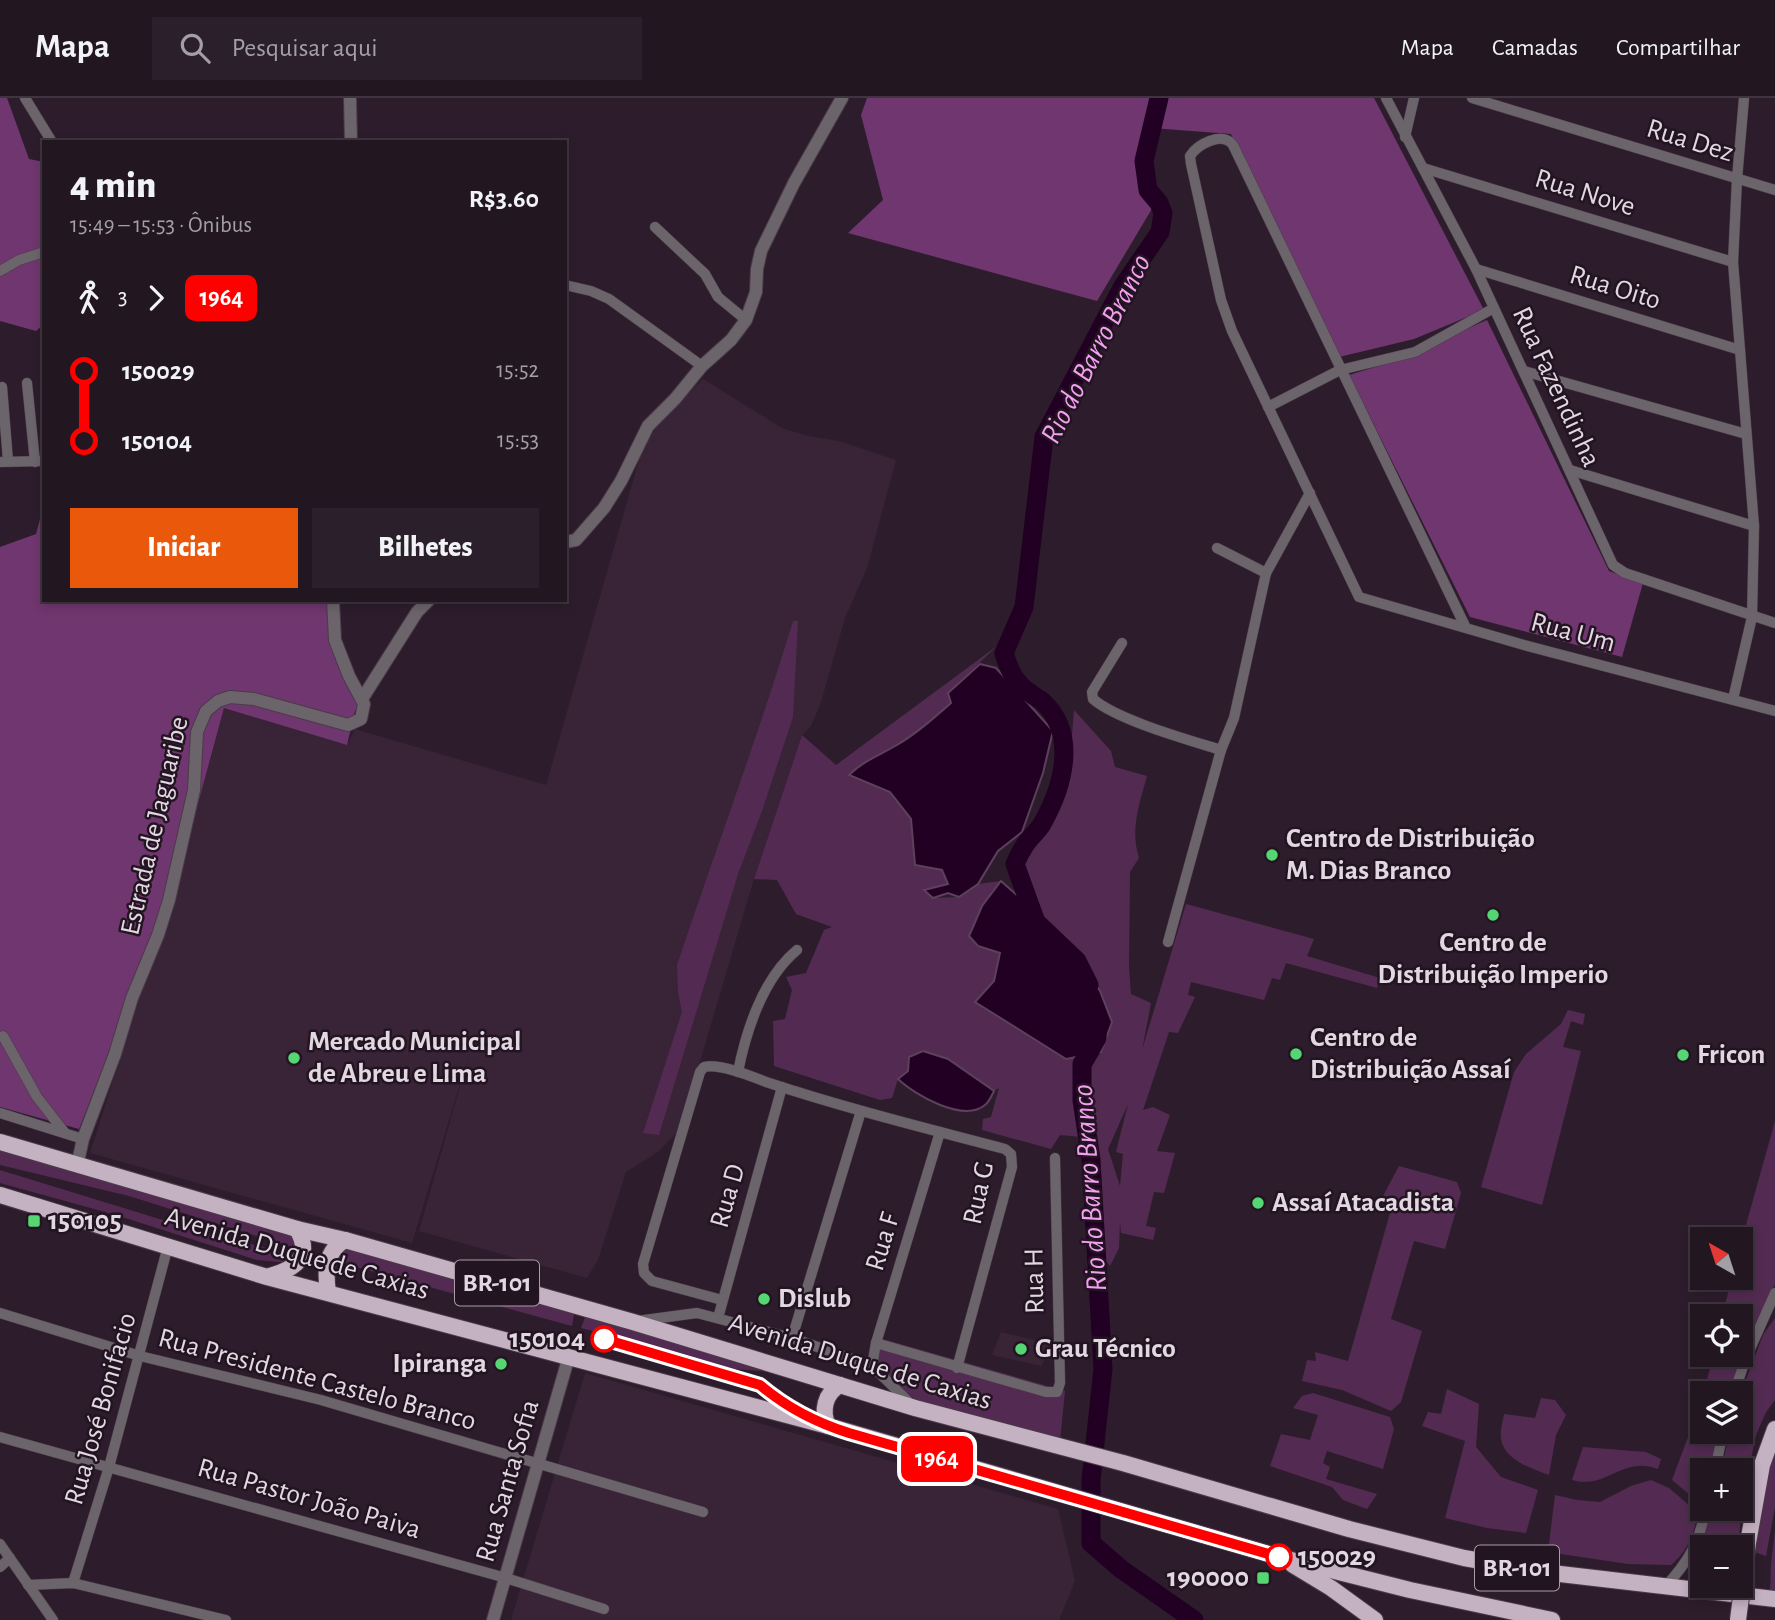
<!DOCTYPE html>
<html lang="pt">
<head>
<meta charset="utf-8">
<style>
	:root { --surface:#221621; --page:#2a1f2a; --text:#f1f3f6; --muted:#a29fa5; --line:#3f353f; --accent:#ea580c }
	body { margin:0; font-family:"Alegreya Sans",sans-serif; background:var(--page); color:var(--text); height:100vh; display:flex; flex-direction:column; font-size:26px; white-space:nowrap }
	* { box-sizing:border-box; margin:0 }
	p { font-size:23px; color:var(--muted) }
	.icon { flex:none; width:38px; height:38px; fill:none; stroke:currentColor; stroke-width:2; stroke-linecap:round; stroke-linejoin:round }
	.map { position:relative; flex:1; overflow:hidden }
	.drawer { position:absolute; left:42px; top:42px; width:525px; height:462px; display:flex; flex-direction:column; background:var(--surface); border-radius:0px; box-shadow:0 4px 10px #0003,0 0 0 2px var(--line) }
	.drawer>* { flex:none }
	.badge { padding:0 14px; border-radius:10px; font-size:24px; line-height:46px }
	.needle { width:46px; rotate:321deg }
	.fabs { position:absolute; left:1690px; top:1129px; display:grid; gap:14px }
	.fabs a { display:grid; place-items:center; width:63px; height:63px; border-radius:0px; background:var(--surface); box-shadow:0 4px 10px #0003,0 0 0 2px var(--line); font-size:35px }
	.map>.badge { position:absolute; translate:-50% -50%; box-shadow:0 0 0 4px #fff }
	.legs { display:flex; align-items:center; gap:10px; height:77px; padding:0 28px; font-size:23px }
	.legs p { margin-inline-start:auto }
	.overview { display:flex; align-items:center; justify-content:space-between; height:119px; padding:0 28px }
	h1 { font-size:38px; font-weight:800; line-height:52px }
	.button { display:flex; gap:14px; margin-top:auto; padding:14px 28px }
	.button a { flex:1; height:80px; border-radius:0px; background:var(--accent); color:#fff; font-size:28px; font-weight:800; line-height:80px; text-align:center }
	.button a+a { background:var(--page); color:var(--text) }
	ul { padding:0 28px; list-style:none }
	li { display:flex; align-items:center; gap:24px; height:70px; font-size:26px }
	li i { display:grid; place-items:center; width:10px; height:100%; margin:0 9px; background:currentColor }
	li i::after { content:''; width:18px; height:18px; margin:-9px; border:5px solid; border-radius:50%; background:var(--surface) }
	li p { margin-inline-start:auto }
	li:first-child i { background:linear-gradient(#0000 50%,currentColor 0) }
	li:last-child i { background:linear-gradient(currentColor 50%,#0000 0) }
	header { display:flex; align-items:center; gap:42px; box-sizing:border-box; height:98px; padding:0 35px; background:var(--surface); border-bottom:2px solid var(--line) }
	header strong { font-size:33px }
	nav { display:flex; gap:38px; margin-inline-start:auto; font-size:24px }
	.search { width:490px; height:63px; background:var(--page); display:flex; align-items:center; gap:18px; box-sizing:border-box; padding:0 24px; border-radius:0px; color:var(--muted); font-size:26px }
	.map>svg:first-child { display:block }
</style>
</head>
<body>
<header>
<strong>Mapa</strong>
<div class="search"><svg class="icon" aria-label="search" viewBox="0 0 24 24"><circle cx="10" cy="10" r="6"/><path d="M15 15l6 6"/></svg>Pesquisar aqui</div>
<nav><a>Mapa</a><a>Camadas</a><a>Compartilhar</a></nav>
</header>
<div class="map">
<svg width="1775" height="1522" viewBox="0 0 1775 1522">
	<rect width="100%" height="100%" fill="#2d1d2c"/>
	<!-- built -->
	<g fill="#382337">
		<path d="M703,281L782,330L808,338L839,343L896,362L867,470L845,520L821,604L811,628L802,637L754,781L680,1031L658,1054L626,1074L598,1162L587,1180L419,1133L470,953L412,1145L90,1055L179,776L224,610L347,647L355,631L546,687L647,334Z"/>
		<path d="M1001,1234L1050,1246L1042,1268L992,1257Z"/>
		<path d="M585,1275L1058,1411L1075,1483L1059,1522H511Z"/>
	</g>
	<!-- green -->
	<g fill="#532b52" fill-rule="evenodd">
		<path d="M793,523H798L793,619L762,713L738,776L659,1037L643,1035L682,914L678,894L677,867C715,753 758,639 793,523Z"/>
		<path d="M997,548L949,594L952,605L929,625L897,647L890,694L911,721L915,766L942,772L949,786L925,791L933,800L959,799L978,786L1001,783L969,838L978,848L1001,854L994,883L1065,961L1086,959L1082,966V1039L1060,1037L1051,1051L982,1032L983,1021L991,1019L999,990L994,993L980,984L908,973L898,981L892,1000L880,1002L774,968L773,923L785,921L792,892L786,879L806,875L824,832L832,829L796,816L777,782L754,781L802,637L836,667Z"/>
		<path d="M1074,612L1111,653L1115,669L1147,678C1139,707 1130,731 1139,760L1130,774L1129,869L1131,896L1151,905L1142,952L1186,806L1314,841L1307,858L1380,880L1377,890L1286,865L1280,882L1272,880L1264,902L1191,884L1188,897L1195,899L1178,935L1169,934L1143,1012L1153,1009L1170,1017L1157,1053L1175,1055L1164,1095L1154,1094L1146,1128L1156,1130L1153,1142L1121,1135L1120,1124L1119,1150L1110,1168L1101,1157L1089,973L1101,954L1100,893L1035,814L1018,774L1056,717L1069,675ZM1128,1006L1116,1054L1123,1056L1120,1088L1108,1051Z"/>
		<path d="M1568,912L1585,916L1583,927L1571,923L1563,949L1581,953L1542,1107L1481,1089L1514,974L1526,956L1561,926Z"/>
		<path d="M1775,1023V1186L1750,1237L1729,1295H1704L1713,1257L1741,1256V1218H1722L1732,1180H1741V1145Z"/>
		<path d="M0,1050L295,1133L298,1151L129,1098L0,1067Z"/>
		<path d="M1399,1068L1457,1084L1461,1095L1445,1151L1414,1143L1391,1221L1422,1233L1401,1304L1391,1313L1342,1292L1302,1283L1307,1262L1316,1263L1315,1254L1348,1263L1394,1101L1383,1098Z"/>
		<path d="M0,1072L192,1131L296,1158L292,1165L257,1162L116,1117L0,1085Z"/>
		<path d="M345,1149L575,1210L572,1228L334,1163Z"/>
		<path d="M587,1214L788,1275L734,1271L697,1263L650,1247L581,1230Z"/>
		<path d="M1775,1220V1302L1766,1314L1756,1337L1743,1399L1738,1449H1705L1704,1435L1711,1411L1741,1410V1372H1721L1730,1334H1741V1295L1763,1237Z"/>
		<path d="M879,1240L1065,1293L1060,1343L916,1302L872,1267Z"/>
		<path d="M1447,1291L1479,1306L1476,1349L1501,1379L1538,1392L1526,1435L1487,1430L1445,1420L1465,1343L1422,1328L1428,1314L1441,1316Z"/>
		<path d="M1313,1295L1390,1319L1394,1331L1383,1371L1327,1353L1323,1365L1330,1369L1326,1381L1377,1396L1367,1411L1343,1402L1332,1389L1270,1368L1281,1336L1310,1342L1318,1317L1293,1310L1302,1298Z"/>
		<path d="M1703,1299V1334H1719L1709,1372H1703L1701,1406L1672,1382Z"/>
		<path d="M1541,1300L1555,1302L1566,1317L1556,1337L1549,1377C1532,1371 1502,1361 1501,1339C1500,1332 1503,1323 1504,1316L1535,1320Z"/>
		<path d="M1583,1349L1646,1354L1661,1361L1658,1371C1622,1357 1607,1392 1572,1382Z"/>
		<path d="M1775,1352V1409L1766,1458L1754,1454L1766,1384Z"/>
		<path d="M1651,1382L1669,1390L1698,1415C1694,1436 1688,1453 1671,1467L1628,1466L1548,1454L1555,1397L1577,1402L1600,1404L1631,1388Z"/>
		<path d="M1775,1433V1498H1770L1771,1465Z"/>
	</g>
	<!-- forest -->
	<g fill="#70366f">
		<path d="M0,0H7L29,61L44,64V226L36,233L0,223Z"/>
		<path d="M867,0H1374L1484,212L1414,241L1335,260L1231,36L1152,30L1153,109L1097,203L848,135L883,102L861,17Z"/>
		<path d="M1487,222L1609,473L1643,485L1622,559L1470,519L1349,277L1388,265Z"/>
		<path d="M44,406V502H329L334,536L364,605L355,613L347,647L224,610L179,776L79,1031L0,1009V449L36,436Z"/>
	</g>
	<!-- water -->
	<g fill="#220023" stroke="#5c415c" stroke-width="2">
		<path d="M980,566L996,570L1053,633L1043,675L1022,734L998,753L978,786L959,799L948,795L933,800L924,792L948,786L942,772L915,767L911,721L890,694L849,677C863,663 880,657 897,647C917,635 934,620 951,605L948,595Z"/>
		<path d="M1001,783L1048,825L1100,893L1112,924L1101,954L1066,961L975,904L994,883L1000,855L978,848L969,838L982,808Z"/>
		<path d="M923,953L948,961L994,993C992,997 989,1004 985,1007C963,1025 915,997 898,981L908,973L909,959Z"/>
	</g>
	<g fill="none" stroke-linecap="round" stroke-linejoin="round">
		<!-- river -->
		<g stroke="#220023" stroke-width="19">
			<path d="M1089,887L1077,863L1036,824L1015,766C1018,759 1021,753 1025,747C1030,739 1038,733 1042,726C1063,689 1078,637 1043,604C1039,600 1034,599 1030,595C1015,585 1009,572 1004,555L1024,509L1044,339L1123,188L1160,134L1163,115L1159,105L1148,92L1144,63L1159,0"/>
			<path d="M1097,935V940L1082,966V1002L1091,1062L1103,1271L1091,1382V1445L1121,1471L1194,1522"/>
		</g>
		<!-- minor casing -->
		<g stroke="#4a3b49" stroke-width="11">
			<g id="minor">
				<path d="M25,0L52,44"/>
				<path d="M1386,0L1476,171L1613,467L1625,475L1775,525"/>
				<path d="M1472,0L1775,92"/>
				<path d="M1405,39L1414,0"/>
				<path d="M1423,70L1733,164"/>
				<path d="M655,129L705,176L718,199L746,222"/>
				<path d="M1476,171L1740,252"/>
				<path d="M0,173L19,162L44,154"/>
				<path d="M565,187L591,193L609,201L702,268"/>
				<path d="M1524,273L1746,336"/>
				<path d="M27,285L35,364"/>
				<path d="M2,289L8,363"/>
				<path d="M1268,309L1340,272L1415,254L1494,210"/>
				<path d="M0,364L44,363"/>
				<path d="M1570,372L1754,428"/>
				<path d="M1217,450L1266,475"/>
				<path d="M1465,528L1233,47C1222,33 1198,46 1190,58L1191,66L1221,202L1232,233L1359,499L1524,547L1775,613"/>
				<path d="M1122,545L1092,594L1093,601C1117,622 1189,642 1221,652L1234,620L1266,475L1310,395"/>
				<path d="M1733,601L1752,519L1754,428L1733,164L1737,81L1744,0"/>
				<path d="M1168,844L1221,652"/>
				<path d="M3,938L37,999L65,1035"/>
				<path d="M738,974C746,933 763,880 797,852"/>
				<path d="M0,1015L83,1041"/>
				<path d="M722,1202L652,1183L644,1175L643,1166L700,974L704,969C719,965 751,978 766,984C845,1010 925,1030 1005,1051L1011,1056L1012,1069L957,1270"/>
				<path d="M0,1215L140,1258L321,1302L703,1414"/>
				<path d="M718,1220L782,989"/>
				<path d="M637,1223L697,1215L792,1240L872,1268L912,1307"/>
				<path d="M792,1240L861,1013"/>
				<path d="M876,1245L1046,1294H1057L1060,1285L1055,1060"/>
				<path d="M872,1268L876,1245L940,1034"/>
				<path d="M1734,1295L1746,1260L1775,1195"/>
				<path d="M0,1339L506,1480L604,1511"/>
				<path d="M1715,1372L1723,1334"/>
				<path d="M0,1446L53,1522"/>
				<path d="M0,1469L10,1460"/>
				<path d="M73,1485L109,1369L168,1148"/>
				<path d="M28,1487L73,1485L226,1522"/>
				<path d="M1665,1489C1689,1463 1699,1445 1706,1410"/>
			</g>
		</g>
		<!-- tertiary casing -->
		<g stroke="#4a3b49" stroke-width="14">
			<g id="tertiary">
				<path d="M350,0L351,44"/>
				<path d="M565,444L576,442L604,410L621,383L648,328L675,301L702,268L731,242L746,222L756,194L757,171L761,153L794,85L842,0"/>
				<path d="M362,601L417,514L429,502"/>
				<path d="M77,1068L83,1041L115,956L132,900L158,837L169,802L194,692L197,634L206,613L218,603L230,599L254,601L348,627L361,621L364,606L349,578L335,542L333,502"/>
				<path d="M493,1522L569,1258"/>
			</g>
		</g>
		<!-- trunk casing -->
		<g stroke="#4a3b49" stroke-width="18">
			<g id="trunk">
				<path d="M0,1044L297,1131L345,1142L633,1224L915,1310L1123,1365L1349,1431L1464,1460L1543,1474L1775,1501"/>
				<path d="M0,1097L267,1179L828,1328L1279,1459L1410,1492L1552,1522"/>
				<path d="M270,1178C295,1171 313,1159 297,1131"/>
				<path d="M328,1194C325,1174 325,1153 345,1142"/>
				<path d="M828,1328C821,1313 825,1295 840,1287"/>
				<path d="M1748,1445L1762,1367L1775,1331"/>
				<path d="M1293,1467L1331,1490L1375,1522"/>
			</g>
		</g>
		<!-- minor -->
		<use href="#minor" stroke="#6c646b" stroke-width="10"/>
		<!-- tertiary -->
		<use href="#tertiary" stroke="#6c646b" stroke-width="12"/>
		<!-- trunk -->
		<use href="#trunk" stroke="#c4b1c2" stroke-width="16"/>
		<!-- trunk-bridge casing -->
		<g stroke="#4a3b49" stroke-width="18" stroke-linecap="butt">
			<path id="trunk-bridge" d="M1738,1522L1748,1445"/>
		</g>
		<!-- trunk-bridge -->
		<use href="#trunk-bridge" stroke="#c4b1c2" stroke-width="16"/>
	</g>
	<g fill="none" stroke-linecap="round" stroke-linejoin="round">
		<!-- line-1 casing -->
		<g stroke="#fff" stroke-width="16">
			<path id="line-1" d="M604,1241L760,1287C786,1309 817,1325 849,1335L1279,1459"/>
		</g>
		<!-- line-1 -->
		<use href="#line-1" stroke="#f00" stroke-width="10"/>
	</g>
	<!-- markers -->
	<g fill="#55d672" stroke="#231422" stroke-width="2.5">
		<circle cx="1272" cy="757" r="7"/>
		<circle cx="1493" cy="817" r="7"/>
		<circle cx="1296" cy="956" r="7"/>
		<circle cx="1683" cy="957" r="7"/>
		<circle cx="294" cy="960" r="7"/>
		<circle cx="1258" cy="1105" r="7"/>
		<rect x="27" y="1116" width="14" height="14" rx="3.5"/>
		<circle cx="764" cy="1201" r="7"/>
		<circle cx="1021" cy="1251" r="7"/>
		<circle cx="501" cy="1266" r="7"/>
		<rect x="1256" y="1473" width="14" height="14" rx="3.5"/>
	</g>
	<g fill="#fff" stroke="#f00" stroke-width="3.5">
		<circle cx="604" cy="1241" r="12"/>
		<circle cx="1279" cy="1459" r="12"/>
	</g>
	<g text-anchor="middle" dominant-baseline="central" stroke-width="5" stroke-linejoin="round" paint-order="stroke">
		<!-- shield labels -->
		<g fill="#231422" stroke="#a99da8" stroke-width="2">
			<rect x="455" y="1162.5" width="84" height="45" rx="5"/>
			<rect x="1475" y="1447.5" width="84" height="45" rx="5"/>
		</g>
		<g font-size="26" font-weight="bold" fill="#e2d8e1">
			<text x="497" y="1185">BR-101</text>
			<text x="1517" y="1470">BR-101</text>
		</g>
		<!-- street labels -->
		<g font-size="28" fill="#e2d8e1" stroke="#231422">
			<text transform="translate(1690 43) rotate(17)">Rua Dez</text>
			<text transform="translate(1585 95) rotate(17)">Rua Nove</text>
			<text transform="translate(1615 190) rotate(17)">Rua Oito</text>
			<text transform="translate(1556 289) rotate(65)">Rua Fazendinha</text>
			<text transform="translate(1573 535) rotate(15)">Rua Um</text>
			<text transform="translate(155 728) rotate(-77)">Estrada de Jaguaribe</text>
			<text transform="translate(979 1095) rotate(-78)">Rua G</text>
			<text transform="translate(728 1098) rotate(-74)">Rua D</text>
			<text transform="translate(883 1144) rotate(-73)">Rua F</text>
			<text transform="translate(297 1156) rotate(16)">Avenida Duque de Caxias</text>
			<text transform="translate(1035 1183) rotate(-91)">Rua H</text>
			<text transform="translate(860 1264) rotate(17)">Avenida Duque de Caxias</text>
			<text transform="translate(317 1282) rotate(15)">Rua Presidente Castelo Branco</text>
			<text transform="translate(101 1311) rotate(-74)">Rua José Bonifacio</text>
			<text transform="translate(508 1383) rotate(-74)">Rua Santa Sofia</text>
			<text transform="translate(309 1401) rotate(16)">Rua Pastor João Paiva</text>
		</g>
		<!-- poi labels -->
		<g font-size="28" font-weight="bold" fill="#e2d8e1" stroke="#231422" text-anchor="start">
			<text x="1286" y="741">Centro de Distribuição<tspan x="1286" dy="32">M. Dias Branco</tspan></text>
			<text x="1493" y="845" text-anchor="middle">Centro de<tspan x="1493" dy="32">Distribuição Imperio</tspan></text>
			<text x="1310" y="940">Centro de<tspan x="1310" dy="32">Distribuição Assaí</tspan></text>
			<text x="308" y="944">Mercado Municipal<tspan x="308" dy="32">de Abreu e Lima</tspan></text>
			<text x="1697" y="957">Fricon</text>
			<text x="1272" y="1105">Assaí Atacadista</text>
			<text x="48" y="1123">150105</text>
			<text x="778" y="1201">Dislub</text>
			<text x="1035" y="1251">Grau Técnico</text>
			<text x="487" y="1266" text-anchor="end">Ipiranga</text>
			<text x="1249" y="1480" text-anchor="end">190000</text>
		</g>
		<!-- stop labels -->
		<g font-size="28" font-weight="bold" fill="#e2d8e1" stroke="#231422" text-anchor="end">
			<text x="585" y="1241">150104</text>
			<text x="1298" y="1459" text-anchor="start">150029</text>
		</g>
		<!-- water labels -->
		<g font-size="30" font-style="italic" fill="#f39ff0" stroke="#231422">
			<text transform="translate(1096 251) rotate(-63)">Rio do Barro Branco</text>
			<text transform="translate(1090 1090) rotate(-94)">Rio do Barro Branco</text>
		</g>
	</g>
</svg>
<div class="fabs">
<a><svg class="needle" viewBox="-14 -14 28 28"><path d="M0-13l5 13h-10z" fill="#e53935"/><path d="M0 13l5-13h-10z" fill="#a29fa5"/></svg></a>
<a><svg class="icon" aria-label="locate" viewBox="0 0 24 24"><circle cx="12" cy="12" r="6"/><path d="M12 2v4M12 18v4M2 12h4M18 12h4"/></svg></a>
<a><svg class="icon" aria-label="layers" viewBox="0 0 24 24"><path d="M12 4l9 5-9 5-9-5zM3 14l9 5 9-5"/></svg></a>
<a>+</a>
<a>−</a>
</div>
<b class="badge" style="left:937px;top:1361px;background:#f00;color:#fff">1964</b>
<section class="drawer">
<div class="overview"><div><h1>4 min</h1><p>15:49 – 15:53 · Ônibus</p></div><b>R$3.60</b></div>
<div class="legs"><svg class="icon" aria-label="walk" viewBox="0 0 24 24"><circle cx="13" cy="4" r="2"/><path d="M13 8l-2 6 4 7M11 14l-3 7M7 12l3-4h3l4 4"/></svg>3<svg class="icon" aria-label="forward" viewBox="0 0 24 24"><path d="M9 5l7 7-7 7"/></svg><b class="badge" style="background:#f00;color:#fff">1964</b></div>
<ul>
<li><i style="color:#f00"></i><b>150029</b><p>15:52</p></li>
<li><i style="color:#f00"></i><b>150104</b><p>15:53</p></li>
</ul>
<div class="button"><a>Iniciar</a><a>Bilhetes</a></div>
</section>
</div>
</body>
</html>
